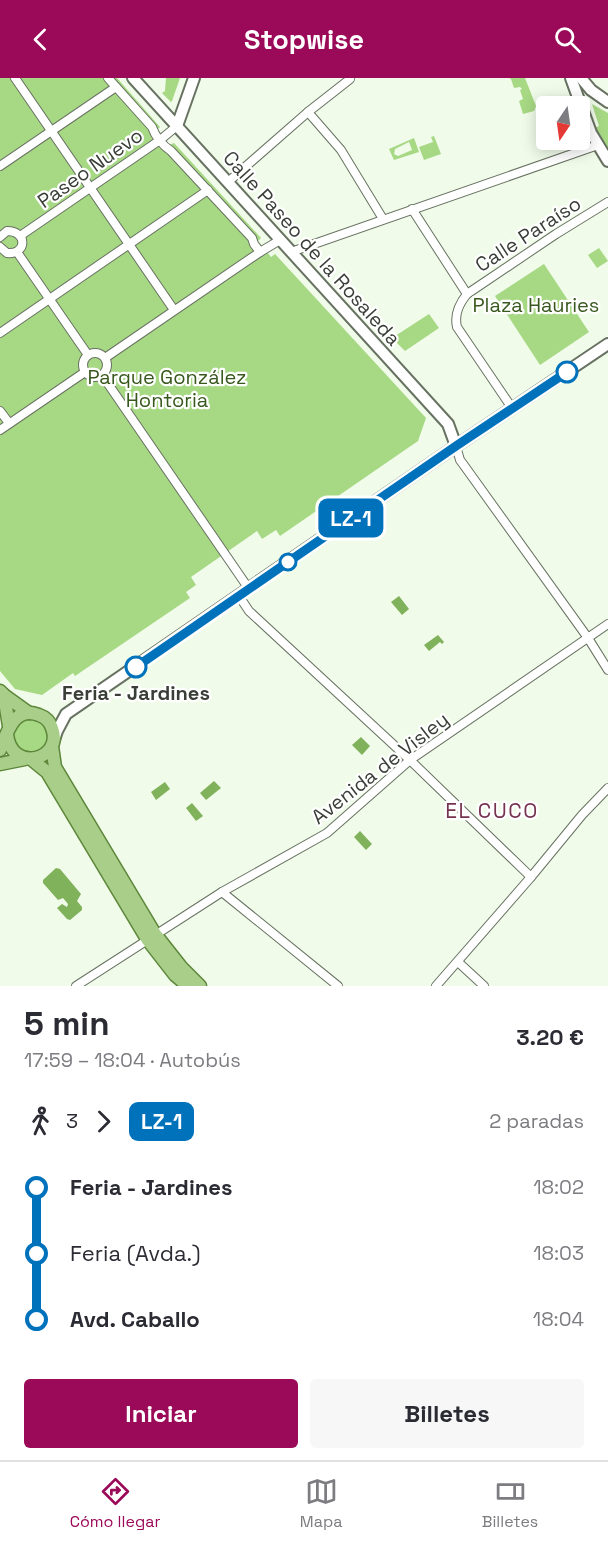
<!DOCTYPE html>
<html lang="es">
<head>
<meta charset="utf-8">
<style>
	:root { --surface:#fff; --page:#f7f7f7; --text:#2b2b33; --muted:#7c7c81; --line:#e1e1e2; --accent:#9b0a58 }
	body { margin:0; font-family:"Space Grotesk",sans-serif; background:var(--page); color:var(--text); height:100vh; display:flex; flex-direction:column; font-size:22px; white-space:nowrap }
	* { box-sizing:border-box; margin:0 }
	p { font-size:20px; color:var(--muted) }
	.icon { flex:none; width:33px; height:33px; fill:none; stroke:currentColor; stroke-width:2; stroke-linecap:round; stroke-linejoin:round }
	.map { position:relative; height:908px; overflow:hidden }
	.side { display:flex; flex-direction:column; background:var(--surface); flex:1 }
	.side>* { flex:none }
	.badge { padding:0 12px; border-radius:9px; font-size:21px; line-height:39px }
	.needle { width:39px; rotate:193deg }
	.fabs { position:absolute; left:536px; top:18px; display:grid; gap:12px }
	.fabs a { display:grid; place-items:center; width:54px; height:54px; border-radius:6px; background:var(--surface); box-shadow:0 3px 15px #0003; font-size:30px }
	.map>.badge { position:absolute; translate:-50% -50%; box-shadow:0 0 0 3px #fff }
	.legs { display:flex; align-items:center; gap:9px; height:66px; padding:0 24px; font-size:20px }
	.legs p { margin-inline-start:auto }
	.overview { display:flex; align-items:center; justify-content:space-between; height:102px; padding:0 24px }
	h1 { font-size:33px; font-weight:700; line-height:45px }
	.action { display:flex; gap:12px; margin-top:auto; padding:12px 24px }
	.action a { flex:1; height:69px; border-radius:6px; background:var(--accent); color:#fff; font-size:24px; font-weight:700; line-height:69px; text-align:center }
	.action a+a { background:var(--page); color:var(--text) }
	ul { padding:0 24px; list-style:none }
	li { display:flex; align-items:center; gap:21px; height:66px; font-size:22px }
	li i { display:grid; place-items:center; width:9px; height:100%; margin:0 8px; background:currentColor }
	li i::after { content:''; width:15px; height:15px; margin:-8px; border:4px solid; border-radius:50%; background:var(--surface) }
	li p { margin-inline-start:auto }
	li:first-child i { background:linear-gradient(#0000 50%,currentColor 0) }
	li:last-child i { background:linear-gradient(currentColor 50%,#0000 0) }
	header { display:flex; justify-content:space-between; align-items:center; height:78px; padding:0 24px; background:var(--accent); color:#fff; font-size:27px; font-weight:700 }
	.dock { display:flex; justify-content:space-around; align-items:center; height:84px; border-top:2px solid var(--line); background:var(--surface); font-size:16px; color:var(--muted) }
	.dock a { display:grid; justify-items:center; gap:3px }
	.dock .active { color:var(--accent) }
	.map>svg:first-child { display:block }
</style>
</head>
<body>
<header><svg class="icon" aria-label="back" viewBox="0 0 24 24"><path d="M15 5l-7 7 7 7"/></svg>Stopwise<svg class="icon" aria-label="search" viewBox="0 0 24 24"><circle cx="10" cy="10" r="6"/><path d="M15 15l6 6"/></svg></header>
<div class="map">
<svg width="608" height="908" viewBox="0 0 608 908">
	<rect width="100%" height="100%" fill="#f0fbe9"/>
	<!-- green -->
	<g fill="#a7d884" fill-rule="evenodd">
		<path d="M0,0H117L160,49L157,52L169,67L174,65L261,160L258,163L271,179L275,176L426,340L418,363L280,458L276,452L262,461L257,453L191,499L196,507L186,514L190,520L75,598L73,595L42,617L15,611L0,593Z"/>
		<path d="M166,0H180L172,23L171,24L162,15L165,13Z"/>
		<path d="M509,0H525L536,28L534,33L523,36L519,23L523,21L520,12L522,11L520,9L514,10L511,1Z"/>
		<path d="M592,26L608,35V73L594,50L599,48Z"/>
		<path d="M434,58L441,76L424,82L419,69L433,64L431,59Z"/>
		<path d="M414,60L419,74L394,82L389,71ZM409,64L412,72L398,78L394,76L395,71Z"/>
		<path d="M599,170L608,183L597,190L588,177Z"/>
		<path d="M544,186L589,254L540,287L495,218Z"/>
		<path d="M429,236L439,250L405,273L392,260Z"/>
		<circle cx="31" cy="658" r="17"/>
	</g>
	<!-- water -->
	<g fill="#80b15b">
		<path d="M399,518L409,531L402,537L391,524Z"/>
		<path d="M438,557L444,564L442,566L440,564L429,573L424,567Z"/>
		<path d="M361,659L370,668L362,677L352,667Z"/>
		<path d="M214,703L221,710L206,722L200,715Z"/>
		<path d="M165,704L170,711L156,722L151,714Z"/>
		<path d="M192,725L203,738L196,743L186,730Z"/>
		<path d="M360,753L372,766L366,772L354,759Z"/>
		<path d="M56,790L60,791L81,816L77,823L82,829V832L70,842L67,841L57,830L62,826L67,829L68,826L63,820L58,822L43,805V802Z"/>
	</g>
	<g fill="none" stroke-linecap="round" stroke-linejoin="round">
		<!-- street casing -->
		<g stroke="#687262" stroke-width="10">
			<g id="street">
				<path d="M15,0L174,232"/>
				<path d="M108,0L152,49C155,58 163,68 171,73L252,160L254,166L260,174"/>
				<path d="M308,34L341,72L383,141"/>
				<path d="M0,88L116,9"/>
				<path d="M228,104L308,34L350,1L349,0"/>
				<path d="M412,131L467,216"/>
				<path d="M20,158L160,62L177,48"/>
				<path d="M0,159L7,153C28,153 27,177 7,175L0,169"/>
				<path d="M17,174L88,277"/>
				<path d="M291,174L598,67"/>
				<path d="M0,255L208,112"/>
				<circle cx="95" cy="287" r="12"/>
				<path d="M105,280L260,174L280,162"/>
				<path d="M102,297L249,511"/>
				<path d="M512,330L457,249C454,236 459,226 467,216L556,156L608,124"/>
				<path d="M0,333L9,345"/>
				<path d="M0,352L85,294"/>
				<path d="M456,368L460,382L463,386L588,560L608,592"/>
				<path d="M239,518L249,533L410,682L531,799"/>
				<path d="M222,814L338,908"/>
				<path d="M458,884L484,908"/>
				<path d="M76,908L222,814L327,755L410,682L608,546"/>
				<path d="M436,908L531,799L582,737L608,710"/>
			</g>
		</g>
		<!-- secondary casing -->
		<g stroke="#687262" stroke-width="14">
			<g id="secondary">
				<path d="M133,0L448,346L456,368"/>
				<path d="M571,0L591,55L608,83"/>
				<path d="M581,0L591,12L608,24"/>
				<path d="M177,48L194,0"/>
				<path d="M54,662L57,653L66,636L456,368L608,266"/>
			</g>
		</g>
		<!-- primary casing -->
		<g stroke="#5d873a" stroke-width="15">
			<g id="primary">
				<path d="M0,613L4,617L29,635"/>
				<path d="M4,617L9,648"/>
				<path d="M52,668L55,689L155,856L181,889L200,908"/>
				<path d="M0,672C7,655 14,627 39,637C45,639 50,644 52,650C64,682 11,696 7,656"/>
				<path d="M31,681L47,694L147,861L175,897L188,908"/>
				<path d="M0,686L25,681"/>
			</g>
		</g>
		<!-- street -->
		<use href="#street" stroke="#fff" stroke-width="8"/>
		<!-- secondary -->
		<use href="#secondary" stroke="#fff" stroke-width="10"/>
		<!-- primary -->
		<use href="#primary" stroke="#a9ce8a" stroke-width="12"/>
	</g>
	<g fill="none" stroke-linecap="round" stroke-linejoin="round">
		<!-- line-1 casing -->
		<g stroke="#fff" stroke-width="14">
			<path id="line-1" d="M136,589L456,368L567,294"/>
		</g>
		<!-- line-1 -->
		<use href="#line-1" stroke="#0072bc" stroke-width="9"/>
	</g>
	<!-- markers -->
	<g fill="#fff" stroke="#0072bc" stroke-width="3">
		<circle cx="567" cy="294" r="10"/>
		<circle cx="288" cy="484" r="8"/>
		<circle cx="136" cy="589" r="10"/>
	</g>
	<g text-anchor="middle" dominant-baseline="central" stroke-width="4.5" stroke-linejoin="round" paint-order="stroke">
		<!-- street labels -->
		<g font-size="20" fill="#393e37" stroke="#fff">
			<text transform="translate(90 90) rotate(-35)">Paseo Nuevo</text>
			<text transform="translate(528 156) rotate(-33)">Calle Paraíso</text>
			<text transform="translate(312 170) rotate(48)">Calle Paseo de la Rosaleda</text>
			<text transform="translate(380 690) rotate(-38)">Avenida de Visley</text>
		</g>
		<!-- park labels -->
		<g font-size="20" fill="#38581d" stroke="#fff">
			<text x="536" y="227">Plaza Hauries</text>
			<text x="167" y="299">Parque González<tspan x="167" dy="23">Hontoria</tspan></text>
		</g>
		<!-- stop labels -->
		<g font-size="20" font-weight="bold" fill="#393e37" stroke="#fff">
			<text x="136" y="615">Feria - Jardines</text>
		</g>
		<!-- neighbourhood labels -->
		<g font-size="21" letter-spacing="1.5" fill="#76334e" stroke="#fff">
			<text x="492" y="732">EL CUCO</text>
		</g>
	</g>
</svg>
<div class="fabs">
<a><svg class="needle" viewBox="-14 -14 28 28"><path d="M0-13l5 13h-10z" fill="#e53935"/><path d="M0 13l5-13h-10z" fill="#7c7c81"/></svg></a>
</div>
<b class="badge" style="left:351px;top:440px;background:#0072bc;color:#fff">LZ-1</b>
</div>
<section class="side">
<div class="overview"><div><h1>5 min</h1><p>17:59 – 18:04 · Autobús</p></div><b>3.20 €</b></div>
<div class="legs"><svg class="icon" aria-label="walk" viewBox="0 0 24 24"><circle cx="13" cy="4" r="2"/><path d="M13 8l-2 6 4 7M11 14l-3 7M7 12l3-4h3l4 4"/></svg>3<svg class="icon" aria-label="forward" viewBox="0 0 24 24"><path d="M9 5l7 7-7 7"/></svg><b class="badge" style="background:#0072bc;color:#fff">LZ-1</b><p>2 paradas</p></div>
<ul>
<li><i style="color:#0072bc"></i><b>Feria - Jardines</b><p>18:02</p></li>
<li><i style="color:#0072bc"></i><span>Feria (Avda.)</span><p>18:03</p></li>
<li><i style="color:#0072bc"></i><b>Avd. Caballo</b><p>18:04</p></li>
</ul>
<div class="action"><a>Iniciar</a><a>Billetes</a></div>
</section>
<nav class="dock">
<a class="active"><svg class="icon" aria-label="directions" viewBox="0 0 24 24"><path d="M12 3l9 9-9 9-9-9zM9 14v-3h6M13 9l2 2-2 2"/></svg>Cómo llegar</a>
<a><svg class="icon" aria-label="map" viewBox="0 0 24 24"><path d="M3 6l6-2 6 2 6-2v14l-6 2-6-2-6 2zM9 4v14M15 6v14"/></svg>Mapa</a>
<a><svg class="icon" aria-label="tickets" viewBox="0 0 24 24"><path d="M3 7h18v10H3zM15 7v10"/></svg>Billetes</a>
</nav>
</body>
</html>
